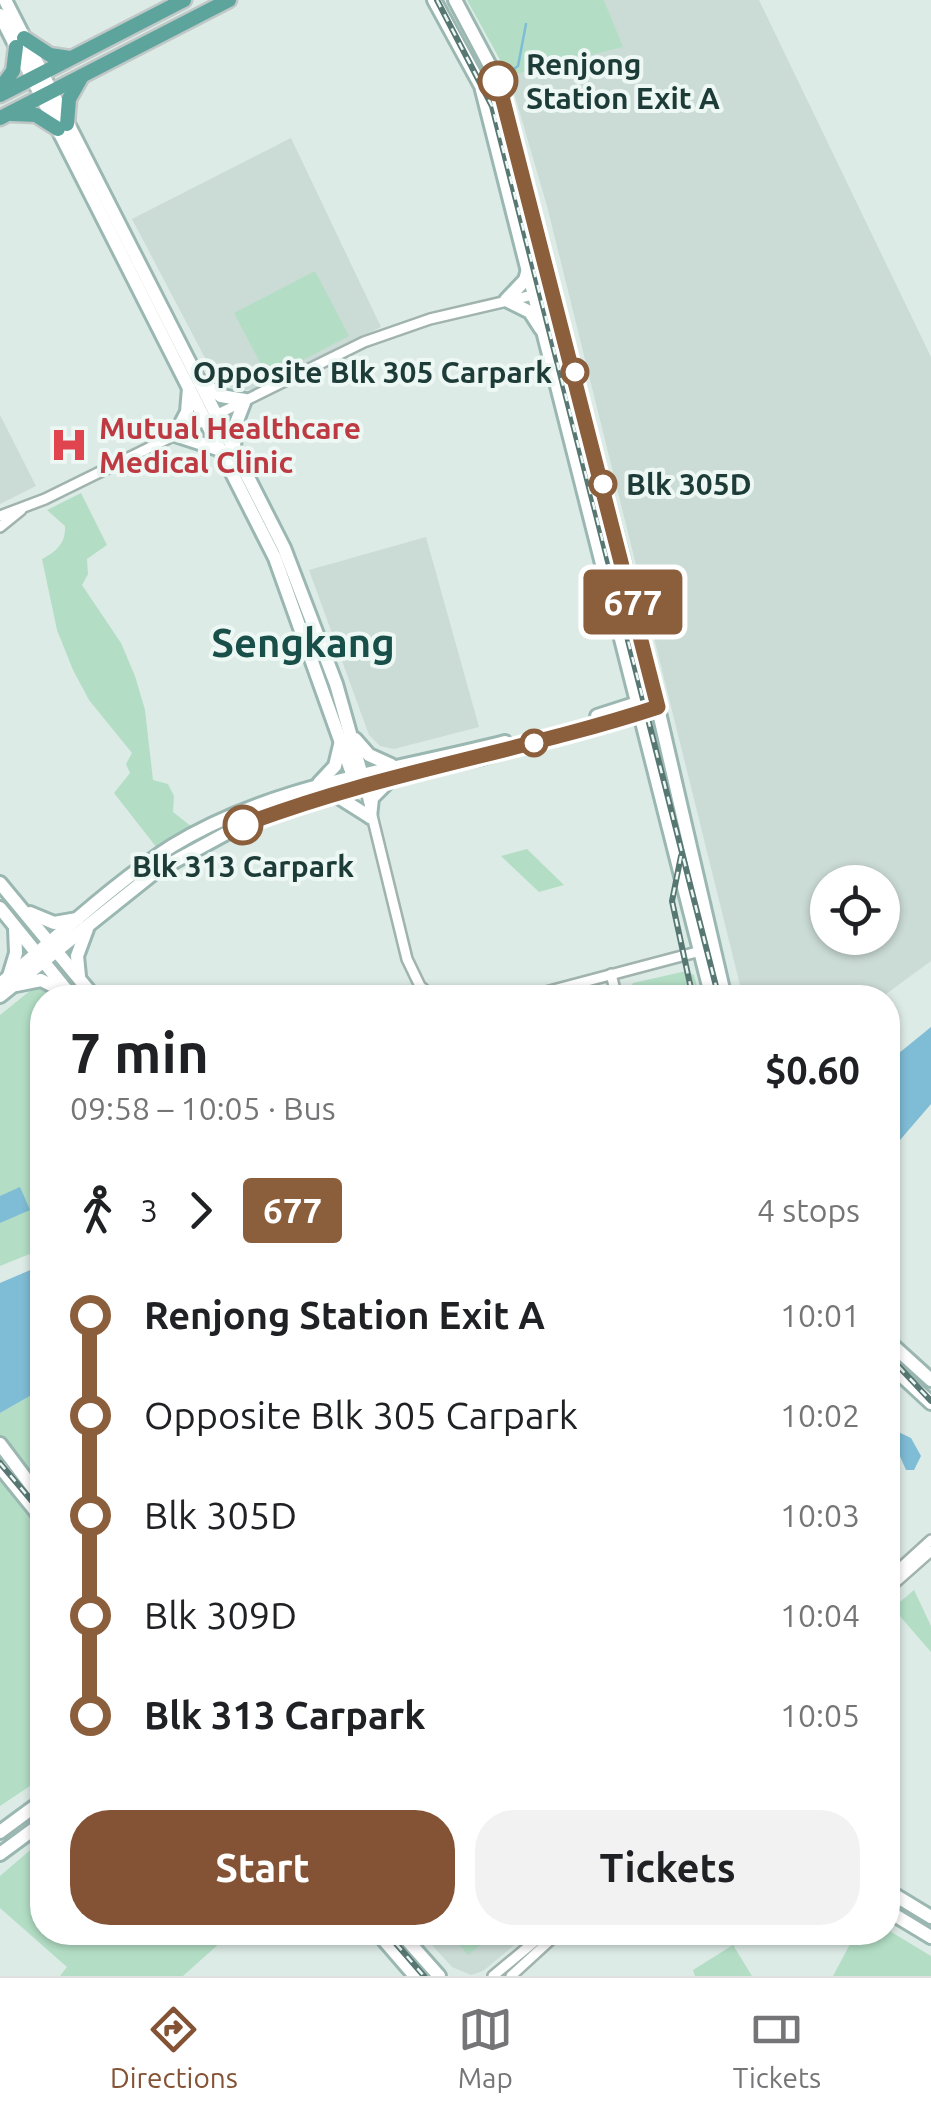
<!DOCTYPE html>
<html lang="en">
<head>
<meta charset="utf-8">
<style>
	:root { --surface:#fff; --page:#f2f2f2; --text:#202124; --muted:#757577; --line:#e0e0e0; --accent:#845234 }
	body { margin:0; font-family:Ubuntu,sans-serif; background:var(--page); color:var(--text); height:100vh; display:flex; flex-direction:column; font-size:38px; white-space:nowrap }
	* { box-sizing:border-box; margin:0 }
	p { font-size:32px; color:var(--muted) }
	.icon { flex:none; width:55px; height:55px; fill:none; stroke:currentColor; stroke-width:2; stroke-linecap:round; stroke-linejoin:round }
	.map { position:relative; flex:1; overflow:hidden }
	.sheet { position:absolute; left:30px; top:985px; width:870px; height:960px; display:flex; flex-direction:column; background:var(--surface); border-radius:40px; box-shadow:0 2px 8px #0004 }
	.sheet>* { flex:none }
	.badge { padding:0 20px; border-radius:8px; font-size:35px; line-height:65px }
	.buttons { position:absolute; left:810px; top:865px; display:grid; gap:20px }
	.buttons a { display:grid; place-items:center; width:90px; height:90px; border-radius:50%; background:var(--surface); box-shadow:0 2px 8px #0004; font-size:50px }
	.map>.badge { position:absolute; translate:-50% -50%; box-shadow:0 0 0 5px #fff }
	.legs { display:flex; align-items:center; gap:15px; height:110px; padding:0 40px; font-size:32px }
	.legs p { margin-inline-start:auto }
	.summary { display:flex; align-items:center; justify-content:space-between; height:170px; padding:0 40px }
	h1 { font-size:55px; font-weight:600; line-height:75px }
	.primary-button { display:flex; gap:20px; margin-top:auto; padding:20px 40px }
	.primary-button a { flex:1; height:115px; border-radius:40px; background:var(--accent); color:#fff; font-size:40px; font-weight:600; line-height:115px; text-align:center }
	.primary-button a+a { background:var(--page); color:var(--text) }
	ul { padding:0 40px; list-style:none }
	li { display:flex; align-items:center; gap:35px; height:100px; font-size:38px }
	li i { display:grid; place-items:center; width:15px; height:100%; margin:0 12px; background:currentColor }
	li i::after { content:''; width:25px; height:25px; margin:-12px; border:8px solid; border-radius:50%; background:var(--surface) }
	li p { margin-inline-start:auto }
	li:first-child i { background:linear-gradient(#0000 50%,currentColor 0) }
	li:last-child i { background:linear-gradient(currentColor 50%,#0000 0) }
	.menu { display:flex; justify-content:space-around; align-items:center; height:140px; border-top:2px solid var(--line); background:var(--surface); font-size:28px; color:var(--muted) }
	.menu a { display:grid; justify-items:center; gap:5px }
	.menu .active { color:var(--accent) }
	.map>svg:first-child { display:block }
</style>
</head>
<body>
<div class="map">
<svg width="931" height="1976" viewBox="0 0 931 1976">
	<rect width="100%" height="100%" fill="#ddebe6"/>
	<!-- built -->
	<g fill="#cbdbd6" fill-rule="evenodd">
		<path d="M604,0H759L931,357V961L882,997H743L547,206L509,76L622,47ZM828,882H882V938H828Z"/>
		<path d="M291,138L381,327L254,389L238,391L216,379L132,219Z"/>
		<path d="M0,415L36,486L0,504Z"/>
		<path d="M426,537L479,727L394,749L380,746L369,735L309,570Z"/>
		<path d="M421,1933H529L483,1971L471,1975L452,1967Z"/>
	</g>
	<!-- green -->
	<g fill="#b3dec5">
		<path d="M467,0H604L623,47L509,76Z"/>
		<path d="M315,271L349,336L268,378L234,313Z"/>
		<path d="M81,493L107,545L87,559L88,574L82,585L121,643L135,676L145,710L153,780L168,784L174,796L173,812L192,827L157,848L114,793L130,773L126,764L132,753L89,700L73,670L57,630L42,559C56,552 66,543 65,526L47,510Z"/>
		<path d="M527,849L564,885L539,892L501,856Z"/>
		<path d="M686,971L694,975L700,997H627L633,983Z"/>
		<path d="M41,982L53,997L42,998V1249L0,1266V1015Z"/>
		<path d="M42,1389V1778L0,1806V1413Z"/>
		<path d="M914,1590L931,1626V1652L893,1608Z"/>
		<path d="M42,1840V1932L231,1933L183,1976H60L67,1967L0,1908V1876Z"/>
		<path d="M888,1930L931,1956V1976H833L856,1933Z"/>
		<path d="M449,1933H495L468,1955Z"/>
		<path d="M733,1945L752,1976H695L693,1970Z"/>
	</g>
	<!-- water -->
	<g fill="#7fbcd6">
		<path d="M931,1027V1104L888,1154V1062Z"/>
		<path d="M20,1187L30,1210L0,1223V1196Z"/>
		<path d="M42,1265V1389L0,1413V1283Z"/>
		<path d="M888,1427L911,1438L921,1456L914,1470H906L899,1454L888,1453Z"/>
	</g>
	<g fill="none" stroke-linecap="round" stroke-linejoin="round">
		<!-- stream -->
		<path stroke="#7fbcd6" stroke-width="2.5" d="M508,73L518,66L526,24"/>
		<!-- street casing -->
		<g stroke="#a0b3ae" stroke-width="14">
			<g id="street">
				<path d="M0,516L45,499L364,342L430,319L554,290"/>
				<path d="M0,527L21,510"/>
				<path d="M364,783L407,959L420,986L433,998"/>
				<path d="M611,974L617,998"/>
				<path d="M523,998L712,948"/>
				<path d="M888,1579L931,1540"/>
				<path d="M888,1589L931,1551"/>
				<path d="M493,1976L546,1932"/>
				<path d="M511,1976L559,1932"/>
			</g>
		</g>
		<!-- secondary casing -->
		<g stroke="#9bb7b1" stroke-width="18">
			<g id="secondary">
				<path d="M5,0L284,548L336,684L364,783"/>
				<path d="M434,0L481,86L712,998"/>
				<path d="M455,0L498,81L632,596L725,998"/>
				<path d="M0,15L275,558L355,782"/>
				<path d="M529,266L525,280L506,300L530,312L541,329"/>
				<path d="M201,382L221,396L245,400L235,426L234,450"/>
				<path d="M189,388L187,412L175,435L221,450"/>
				<path d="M597,716L656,697"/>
				<path d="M355,739L369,755L391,765"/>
				<path d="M319,783L335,766L341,741"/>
				<path d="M332,793L370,817"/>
				<path d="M370,817L372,798L390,780"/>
				<path d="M0,883L95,998"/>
				<path d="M0,908L73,998"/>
				<path d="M30,913L54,923L77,919"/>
				<path d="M9,976L16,953L15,928"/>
				<path d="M79,976L77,956L87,929"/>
				<path d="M0,984C56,939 111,885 172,846C273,784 393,771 505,742"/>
				<path d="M16,985L41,980L63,991"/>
				<path d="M0,996L155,872L236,828L356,785L481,758L658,707"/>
				<path d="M888,1341L931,1380"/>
				<path d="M888,1363L931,1403"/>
				<path d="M0,1444L42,1500"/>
				<path d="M0,1467L42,1519"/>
				<path d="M0,1832L42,1801"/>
				<path d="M0,1854L42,1823"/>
				<path d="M888,1891L931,1917"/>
				<path d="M888,1911L931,1937"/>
				<path d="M377,1932L415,1976"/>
				<path d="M400,1932L439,1976"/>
			</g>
		</g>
		<!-- primary casing -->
		<g stroke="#c0c8c7" stroke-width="19">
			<g id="primary">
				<path d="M24,38L50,55L70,58"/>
				<path d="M0,89L13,71L16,47"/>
				<path d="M0,95L184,0"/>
				<path d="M12,114L36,115L58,129"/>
				<path d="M0,118L229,0"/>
				<path d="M67,124L69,99L82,76"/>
			</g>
		</g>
		<!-- street -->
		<use href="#street" stroke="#fff" stroke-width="9"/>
		<!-- secondary -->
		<use href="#secondary" stroke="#fff" stroke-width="12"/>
		<!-- primary -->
		<use href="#primary" stroke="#5da59c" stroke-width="14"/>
		<!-- rail casing -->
		<g stroke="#577773" stroke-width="6">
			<g id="rail">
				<path d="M437,0L492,106L719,998"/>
				<path d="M525,179L560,325"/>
				<path d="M681,856L672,901L693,998"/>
				<path d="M888,1355L931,1401"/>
				<path d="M0,1463L42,1513"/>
				<path d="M386,1932L424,1976"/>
			</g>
		</g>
		<!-- rail -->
		<use href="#rail" stroke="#edf7f4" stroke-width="2.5" stroke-dasharray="8" stroke-linecap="butt"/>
	</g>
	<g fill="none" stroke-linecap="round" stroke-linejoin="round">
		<!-- line-1 casing -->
		<g stroke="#fff" stroke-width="22">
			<path id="line-1" d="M243,825C378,773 521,752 658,707L498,81"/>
		</g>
		<!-- line-1 -->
		<use href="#line-1" stroke="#8b5e3c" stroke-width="15"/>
	</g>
	<!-- icons -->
	<defs>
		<g id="hospital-bare" transform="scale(3)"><path d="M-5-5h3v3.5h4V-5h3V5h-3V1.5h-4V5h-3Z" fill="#e0444e" stroke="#edf7f4" stroke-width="2.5" paint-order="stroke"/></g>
	</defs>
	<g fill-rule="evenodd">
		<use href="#hospital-bare" x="69" y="445"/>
	</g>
	<!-- markers -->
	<g fill="#fff" stroke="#8b5e3c" stroke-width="5">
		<circle cx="498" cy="81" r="18"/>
		<circle cx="575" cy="372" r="12"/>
		<circle cx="603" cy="484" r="12"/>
		<circle cx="534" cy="743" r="12"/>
		<circle cx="243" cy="825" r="18"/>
	</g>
	<g text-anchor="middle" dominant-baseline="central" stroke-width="8" stroke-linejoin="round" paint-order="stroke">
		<!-- stop labels -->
		<g font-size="30" font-weight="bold" fill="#1d3b37" stroke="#edf7f4" text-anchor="start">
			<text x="526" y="64">Renjong<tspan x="526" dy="34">Station Exit A</tspan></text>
			<text x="552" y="372" text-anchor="end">Opposite Blk 305 Carpark</text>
			<text x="626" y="484">Blk 305D</text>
			<text x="243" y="866" text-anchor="middle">Blk 313 Carpark</text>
		</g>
		<!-- health labels -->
		<g font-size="30" font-weight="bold" fill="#be3a42" stroke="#edf7f4" text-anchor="start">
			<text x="99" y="428">Mutual Healthcare<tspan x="99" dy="34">Medical Clinic</tspan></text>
		</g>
		<!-- district labels -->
		<g font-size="40" font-weight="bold" fill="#184f49" stroke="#edf7f4">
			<text x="303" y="642">Sengkang</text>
		</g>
	</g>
</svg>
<div class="buttons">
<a><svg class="icon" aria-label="locate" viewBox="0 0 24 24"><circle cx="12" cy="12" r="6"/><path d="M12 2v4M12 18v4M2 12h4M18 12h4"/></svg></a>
</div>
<b class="badge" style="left:633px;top:602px;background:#8b5e3c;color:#fff">677</b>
<section class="sheet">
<div class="summary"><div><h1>7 min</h1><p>09:58 – 10:05 · Bus</p></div><b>$0.60</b></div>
<div class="legs"><svg class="icon" aria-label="walk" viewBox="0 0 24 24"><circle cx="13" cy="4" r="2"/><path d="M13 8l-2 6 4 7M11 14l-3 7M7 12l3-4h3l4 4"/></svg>3<svg class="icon" aria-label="forward" viewBox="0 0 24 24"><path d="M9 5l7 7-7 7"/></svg><b class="badge" style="background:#8b5e3c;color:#fff">677</b><p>4 stops</p></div>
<ul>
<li><i style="color:#8b5e3c"></i><b>Renjong Station Exit A</b><p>10:01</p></li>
<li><i style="color:#8b5e3c"></i><span>Opposite Blk 305 Carpark</span><p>10:02</p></li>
<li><i style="color:#8b5e3c"></i><span>Blk 305D</span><p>10:03</p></li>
<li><i style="color:#8b5e3c"></i><span>Blk 309D</span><p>10:04</p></li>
<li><i style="color:#8b5e3c"></i><b>Blk 313 Carpark</b><p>10:05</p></li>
</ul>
<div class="primary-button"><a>Start</a><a>Tickets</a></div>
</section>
</div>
<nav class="menu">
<a class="active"><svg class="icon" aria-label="directions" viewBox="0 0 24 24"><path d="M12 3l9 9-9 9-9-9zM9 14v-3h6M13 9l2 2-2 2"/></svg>Directions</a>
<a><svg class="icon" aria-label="map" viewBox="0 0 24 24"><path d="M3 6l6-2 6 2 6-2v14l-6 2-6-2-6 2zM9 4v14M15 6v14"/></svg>Map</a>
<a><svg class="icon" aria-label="tickets" viewBox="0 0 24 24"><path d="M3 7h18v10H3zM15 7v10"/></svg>Tickets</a>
</nav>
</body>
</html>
